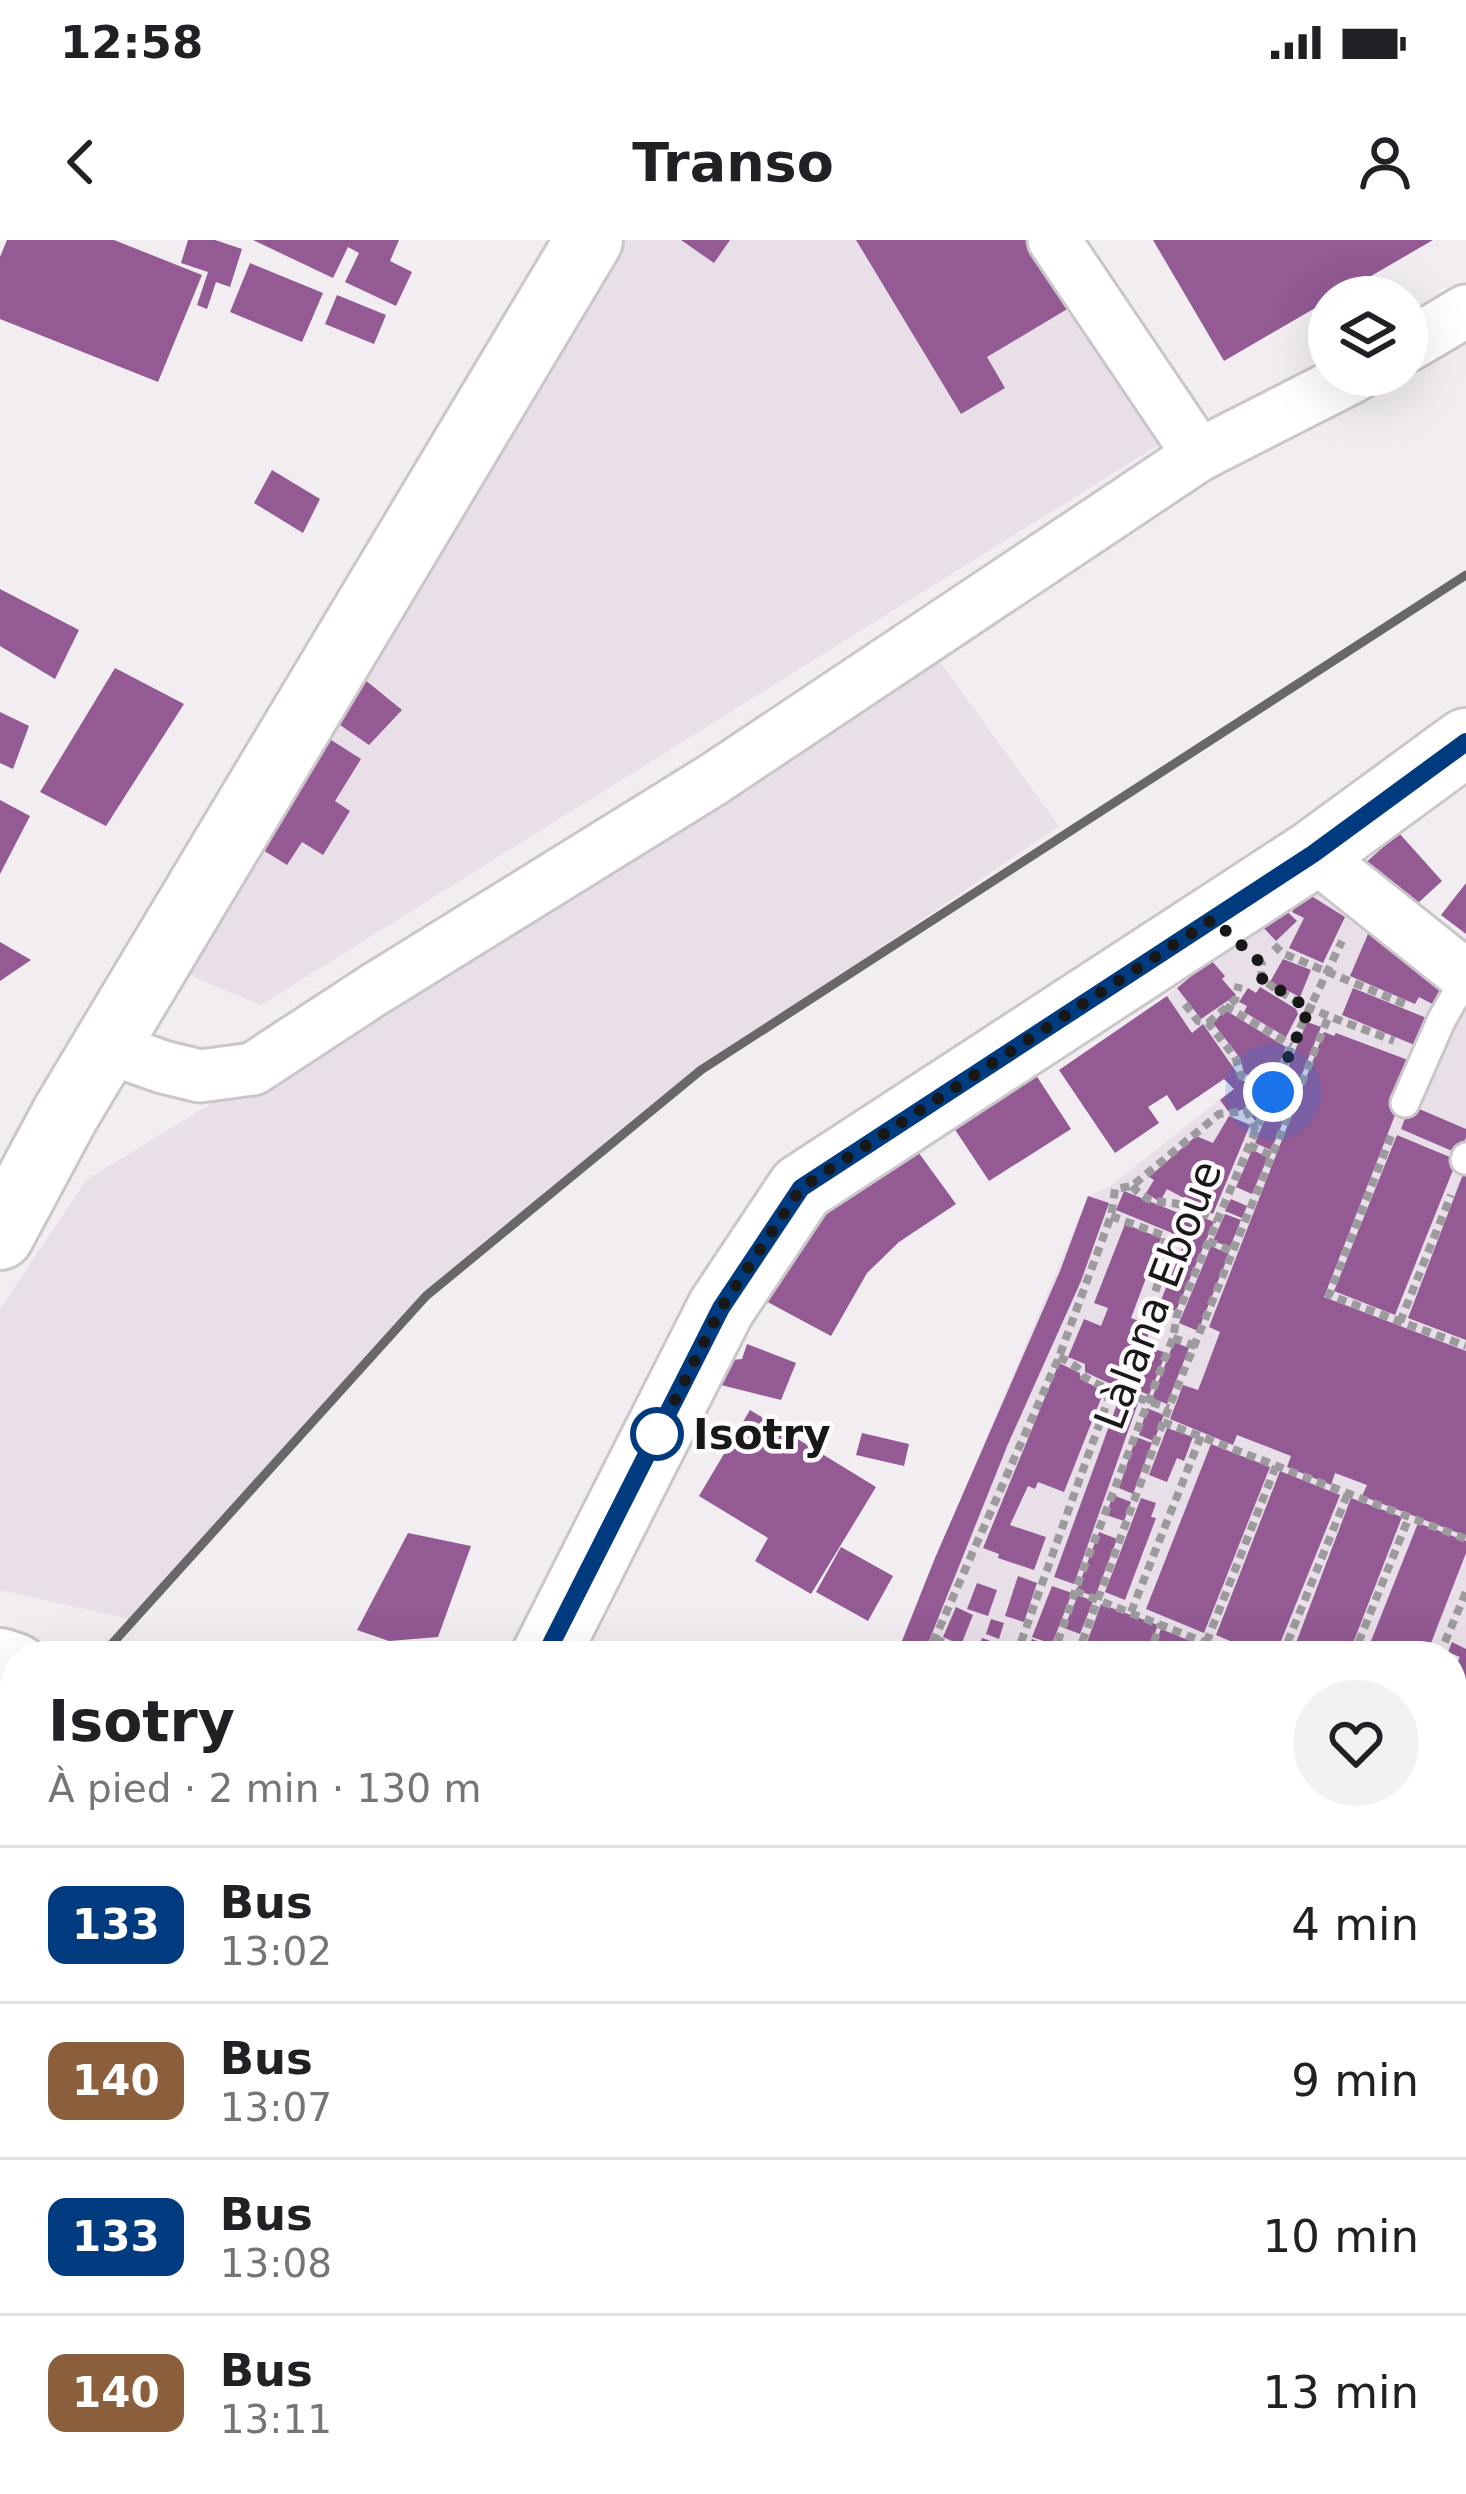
<!DOCTYPE html>
<html lang="fr">
<head>
<meta charset="utf-8">
<style>
	:root { --surface:#fff; --page:#f2f2f2; --text:#202124; --muted:#757577; --line:#e0e0e0 }
	body { margin:0; font-family:"DejaVu Sans",sans-serif; background:var(--page); color:var(--text); height:100vh; display:flex; flex-direction:column; font-size:45px; white-space:nowrap }
	* { box-sizing:border-box; margin:0 }
	p { font-size:39px; color:var(--muted) }
	.icon { flex:none; width:66px; height:66px; fill:none; stroke:currentColor; stroke-width:2; stroke-linecap:round; stroke-linejoin:round }
	.map { position:relative; flex:1; overflow:hidden }
	.details { position:absolute; left:0px; top:1401px; width:1467px; height:855px; display:flex; flex-direction:column; background:var(--surface); border-radius:48px 48px 0 0; box-shadow:0 12px 48px #0002 }
	.details>* { flex:none }
	.badge { padding:0 24px; border-radius:18px; font-size:42px; line-height:78px }
	.fabs { position:absolute; left:1308px; top:36px; display:grid; gap:24px }
	.fabs a { display:grid; place-items:center; width:120px; height:120px; border-radius:50%; background:var(--surface); box-shadow:0 12px 48px #0002; font-size:60px }
	.you { position:absolute; width:60px; height:60px; margin:-30px; border:9px solid #fff; border-radius:50%; background:#1a73e8; box-shadow:0 0 0 18px #1a73e833 }
	.map>.badge { position:absolute; translate:-50% -50%; box-shadow:0 0 0 6px #fff }
	.round { display:grid; place-items:center; flex:none; width:126px; height:126px; border-radius:63px; background:var(--page) }
	.headline { display:flex; align-items:center; justify-content:space-between; height:204px; padding:0 48px }
	h1 { font-size:57px; font-weight:700; line-height:90px }
	ul { padding:0; list-style:none }
	li { display:flex; align-items:center; gap:36px; height:156px; padding:0 48px; border-top:3px solid var(--line) }
	li div { flex:1 }
	li b { display:block; font-size:45px }
	li em { font-style:normal }
	li .badge { min-width:132px; font-weight:700; text-align:center }
	.status { display:flex; justify-content:space-between; align-items:center; height:84px; padding:0 60px; background:var(--surface); direction:ltr }
	.status svg { height:33px; fill:currentColor }
	header { display:flex; justify-content:space-between; align-items:center; height:156px; padding:0 48px; background:var(--surface); font-size:54px; font-weight:700 }
	.map>svg:first-child { display:block }
</style>
</head>
<body>
<div class="status"><b>12:58</b><svg viewBox="0 0 49 12"><path d="M0 12V9h3v3zM5 12V6h3v6zM10 12V3h3v9zM15 12V0h3v12zM26 1h20v11H26zM47 4h2v5h-2z"/></svg></div>
<header><svg class="icon" aria-label="back" viewBox="0 0 24 24"><path d="M15 5l-7 7 7 7"/></svg>Transo<svg class="icon" aria-label="person" viewBox="0 0 24 24"><circle cx="12" cy="8" r="4"/><path d="M4 21q1-7 8-7t8 7"/></svg></header>
<div class="map">
<svg width="1466" height="2254" viewBox="0 0 1466 2254">
	<rect width="100%" height="100%" fill="#f1edf1"/>
	<!-- built -->
	<g fill="#e9dfe9">
		<path d="M625,0H1065L1168,199L261,765L189,735Z"/>
		<path d="M935,415L1059,586L701,830L426,1056L133,1380L0,1350V1069L86,940L423,735Z"/>
		<path d="M1316,626L1466,736V1676L1452,1673V1416H895L1088,956L1109,947L1233,849L1167,756L1211,720Z"/>
	</g>
	<!-- building -->
	<g fill="#935a94">
		<path d="M7,0H114L202,35L158,142L0,79V17Z"/>
		<path d="M188,0H215L242,9L230,47L216,42L207,69L197,65L208,32L181,23Z"/>
		<path d="M253,0H399L390,21L412,32L396,66L345,42L359,13L348,7L333,38Z"/>
		<path d="M681,0H730L714,23Z"/>
		<path d="M856,0H1036L1074,65L987,117L1005,148L961,174Z"/>
		<path d="M1153,0H1433L1335,57H1329V60L1224,121Z"/>
		<path d="M250,23L323,53L302,102L230,72Z"/>
		<path d="M337,55L386,75L374,104L325,84Z"/>
		<path d="M272,230L320,259L303,293L254,263Z"/>
		<path d="M0,349L79,390L55,439L0,406Z"/>
		<path d="M115,428L184,464L106,586L40,552Z"/>
		<path d="M364,439L402,470L369,505L333,480Z"/>
		<path d="M0,472L29,486L13,529L0,523Z"/>
		<path d="M317,491L361,519L335,561L350,571L323,615L302,602L287,625L247,600Z"/>
		<path d="M0,560L30,576L0,634Z"/>
		<path d="M1399,593L1442,641L1406,674L1363,625Z"/>
		<path d="M1466,643V694L1441,675Z"/>
		<path d="M1305,652L1345,677L1323,723L1289,708L1304,678L1292,672Z"/>
		<path d="M1278,663L1297,681L1276,701L1259,683Z"/>
		<path d="M1368,694L1455,748L1444,770L1419,757L1415,764L1350,736Z"/>
		<path d="M0,702L31,720L0,741Z"/>
		<path d="M1283,719L1311,730L1300,757L1270,742Z"/>
		<path d="M1211,720L1225,736L1222,739L1236,755L1201,779L1177,748Z"/>
		<path d="M1260,747L1296,769L1298,774L1286,797L1244,772L1247,766L1239,762L1248,748L1256,753Z"/>
		<path d="M1353,748L1429,779L1417,806L1342,775Z"/>
		<path d="M1167,756L1192,793L1203,784L1242,840L1253,845V853L1244,869L1235,872L1228,871L1220,860L1234,849L1224,839L1177,871L1167,855L1148,867L1159,883L1115,913L1059,830Z"/>
		<path d="M1225,770L1286,807L1277,830L1266,845L1244,833L1240,818L1213,783Z"/>
		<path d="M1307,782L1321,787L1288,869L1273,863Z"/>
		<path d="M1324,792L1334,796L1336,793L1408,820L1406,825L1413,829L1324,1057L1466,1111V1296L1362,1256L1367,1245L1335,1233L1331,1245L1287,1227L1291,1216L1237,1195L1233,1205L1170,1179L1183,1145L1198,1150L1202,1140L1220,1092L1209,1087Z"/>
		<path d="M1034,832L1071,889L989,941L952,885Z"/>
		<path d="M1261,850L1270,852L1257,883L1252,877L1253,868Z"/>
		<path d="M1410,865L1466,889V897L1459,914L1401,889Z"/>
		<path d="M1270,867L1287,873L1271,910L1255,903Z"/>
		<path d="M1229,876L1250,885L1213,974L1167,949L1160,962L1146,953L1154,940L1149,937L1196,896L1213,903Z"/>
		<path d="M1397,895L1457,920L1395,1075L1334,1051Z"/>
		<path d="M913,905L956,964L899,1002L867,1033L831,1096L760,1058L817,973Z"/>
		<path d="M1252,910L1268,917L1252,954L1236,947Z"/>
		<path d="M1465,929H1466V1100L1408,1078Z"/>
		<path d="M1124,951L1181,974L1183,969L1214,982L1176,1071L1159,1065L1183,1006L1170,1000L1172,993L1116,970Z"/>
		<path d="M1088,956L1109,963L1081,1041L1008,1204L923,1416H896L935,1318L1060,1031Z"/>
		<path d="M1231,959L1247,966L1242,978L1225,971Z"/>
		<path d="M1225,974L1241,980L1230,1007L1213,1001Z"/>
		<path d="M1125,984L1161,998L1131,1078L1152,1086L1126,1151L1085,1132V1124L1068,1117L1084,1079L1101,1086L1108,1068L1094,1063Z"/>
		<path d="M1211,1006L1229,1014L1198,1091L1179,1083Z"/>
		<path d="M1174,1102L1189,1108L1167,1164L1152,1158Z"/>
		<path d="M747,1104L796,1123L781,1160L721,1145L732,1120L742,1119Z"/>
		<path d="M1147,1106L1166,1113L1149,1155L1130,1147Z"/>
		<path d="M1059,1123L1080,1133V1139L1104,1151L1064,1252L1038,1242L1035,1249L1028,1246L1010,1285L1046,1297L1034,1330L998,1318L999,1314L983,1308Z"/>
		<path d="M1120,1156L1138,1163L1074,1344L1054,1337Z"/>
		<path d="M1147,1168L1164,1175L1154,1201L1139,1195Z"/>
		<path d="M750,1170L876,1247L811,1354L755,1321L768,1298L699,1256Z"/>
		<path d="M1167,1188L1193,1197L1184,1221L1177,1218L1167,1242L1149,1235Z"/>
		<path d="M862,1193L909,1204L904,1226L856,1215Z"/>
		<path d="M1136,1197L1152,1203L1133,1254L1119,1248Z"/>
		<path d="M1211,1204L1270,1227L1204,1393L1146,1369Z"/>
		<path d="M1280,1231L1340,1255L1275,1416H1265L1216,1395Z"/>
		<path d="M1113,1255L1131,1262L1124,1281L1106,1275Z"/>
		<path d="M1141,1258L1156,1263L1151,1277L1156,1278L1125,1360L1105,1352Z"/>
		<path d="M1351,1258L1402,1277L1348,1416H1291Z"/>
		<path d="M1418,1283L1466,1301V1313L1426,1416H1365Z"/>
		<path d="M1099,1292L1117,1299L1095,1357L1077,1350Z"/>
		<path d="M408,1293L471,1306L438,1397L389,1401L357,1390Z"/>
		<path d="M841,1307L893,1336L868,1381L816,1352Z"/>
		<path d="M1018,1336L1037,1343L1024,1382L1005,1376Z"/>
		<path d="M977,1343L997,1350L988,1376L967,1369Z"/>
		<path d="M1052,1346L1072,1353L1052,1404L1032,1397Z"/>
		<path d="M1078,1355L1093,1361L1080,1394L1064,1388Z"/>
		<path d="M1101,1364L1158,1385L1146,1416H1082Z"/>
		<path d="M956,1367L973,1375L961,1405L943,1397Z"/>
		<path d="M991,1379L1004,1383L999,1399L986,1394Z"/>
		<path d="M1161,1389L1203,1406L1199,1416H1150Z"/>
		<path d="M982,1398L1010,1408L1007,1416H989L977,1412Z"/>
		<path d="M1032,1399L1050,1406L1046,1416H1026Z"/>
		<path d="M1452,1402L1466,1409V1457L1460,1454L1452,1472V1421L1457,1423L1460,1417L1448,1412Z"/>
		<path d="M1455,1542L1466,1546V1575L1452,1571V1551Z"/>
		<path d="M1452,1579L1466,1584V1612L1452,1607Z"/>
		<path d="M1452,1616L1466,1620V1647L1452,1643Z"/>
		<path d="M1452,1673L1466,1679V1756L1452,1752Z"/>
		<path d="M15,1797V1838L0,1829V1820Z"/>
		<path d="M1466,2033V2215L1452,2213V2043Z"/>
		<path d="M1452,2227L1466,2230V2254H1428L1431,2241H1452Z"/>
		<path d="M102,2241H156L160,2254H105Z"/>
	</g>
	<g fill="none" stroke-linecap="round" stroke-linejoin="round">
		<!-- lane casing -->
		<g stroke="#cac6ca" stroke-width="33">
			<g id="lane">
				<path d="M1405,863L1441,781L1466,737"/>
				<path d="M1465,920L1466,917"/>
				<path d="M1461,1674L1466,1676"/>
			</g>
		</g>
		<!-- street casing -->
		<g stroke="#cac6ca" stroke-width="57">
			<g id="street">
				<path d="M1407,106L1466,71"/>
				<path d="M1199,215L1356,135"/>
				<path d="M1313,614L1466,736"/>
				<path d="M106,807L163,827L200,836L253,829L372,751L714,539L1199,215L1054,0"/>
				<path d="M0,1707L15,1688"/>
			</g>
		</g>
		<!-- secondary casing -->
		<g stroke="#cac6ca" stroke-width="72">
			<g id="secondary">
				<path d="M0,996L66,873L589,0"/>
				<path d="M545,1416L721,1068L801,948L1313,614L1466,502"/>
				<path d="M0,1422L15,1427"/>
				<path d="M1452,1969L1466,1912"/>
				<path d="M522,2241L529,2254"/>
				<path d="M1370,2254L1374,2241"/>
			</g>
		</g>
		<!-- path -->
		<g stroke="#9d9a9d" stroke-width="8" stroke-dasharray="9 6" stroke-linecap="butt">
			<path d="M1274,705L1282,713L1407,765"/>
			<path d="M1256,719L1262,724L1261,738C1301,770 1347,782 1394,801"/>
			<path d="M1185,764L1198,781L1208,783L1235,817L1241,836L1273,852"/>
			<path d="M1225,766L1292,805"/>
			<path d="M1208,783L1235,760L1239,744"/>
			<path d="M1256,891L1247,871L1259,845"/>
			<path d="M1391,896L1329,1055L1466,1106"/>
			<path d="M1249,905L1272,916"/>
			<path d="M1132,946C1149,965 1157,960 1178,964C1191,966 1205,975 1217,980"/>
			<path d="M1111,976L1165,996L1162,1031L1150,1068L1153,1085L1126,1154"/>
			<path d="M1208,1001L1234,1012"/>
			<path d="M1400,1082L1451,955"/>
			<path d="M1173,1098L1196,1106"/>
			<path d="M1059,1117C1069,1122 1079,1126 1084,1137L1099,1145L1169,1168"/>
			<path d="M1163,1182L1466,1299"/>
			<path d="M1075,1351L1239,1416"/>
			<path d="M1131,1372L1201,1196"/>
			<path d="M935,1399L975,1416"/>
			<path d="M927,1416L1059,1117L1111,976L1115,949L1132,946L1219,874L1247,871"/>
			<path d="M1016,1416L1112,1149"/>
			<path d="M1053,1416L1075,1351L1173,1098L1177,1075L1292,805L1342,701"/>
			<path d="M1077,1416L1163,1182L1328,778"/>
			<path d="M1148,1416L1161,1384"/>
			<path d="M1201,1416L1276,1226"/>
			<path d="M1282,1416L1348,1253"/>
			<path d="M1353,1416L1409,1277"/>
			<path d="M1439,1416L1466,1352"/>
			<path d="M1454,1504L1466,1472"/>
			<path d="M1454,1538L1466,1542"/>
			<path d="M1452,1543L1464,1508"/>
			<path d="M1452,1575L1466,1581"/>
			<path d="M0,1604L15,1586"/>
			<path d="M1452,1613L1466,1617"/>
		</g>
		<!-- lane -->
		<use href="#lane" stroke="#fff" stroke-width="27"/>
		<!-- street -->
		<use href="#street" stroke="#fff" stroke-width="51"/>
		<!-- secondary -->
		<use href="#secondary" stroke="#fff" stroke-width="66"/>
		<!-- rail -->
		<g stroke="#696769" stroke-width="9">
			<path d="M101,1416L426,1056L701,830L1466,335"/>
			<path d="M0,1544L15,1524"/>
		</g>
	</g>
	<g fill="none" stroke-linecap="round" stroke-linejoin="round">
		<!-- line casing -->
		<g stroke="#fff" stroke-width="27">
			<path id="line" d="M545,1416L721,1068L801,948L1313,614L1466,502"/>
		</g>
		<!-- line -->
		<use href="#line" stroke="#003b80" stroke-width="18"/>
		<!-- walk -->
		<path stroke="#191819" stroke-width="12" stroke-dasharray="0 21.6" d="M657,1194L652,1206L721,1068L801,948L1213,679L1262,724L1261,738L1309,769L1273,852"/>
	</g>
	<!-- markers -->
	<circle fill="#fff" stroke="#003b80" stroke-width="6" cx="657" cy="1194" r="24"/>
	<g text-anchor="middle" dominant-baseline="central" stroke-width="9" stroke-linejoin="round" paint-order="stroke">
		<!-- street labels -->
		<g font-size="42" fill="#191819" stroke="#fffbff">
			<text transform="translate(1158 1055) rotate(-69)">Làlana Eboue</text>
		</g>
		<!-- stop labels -->
		<g font-size="42" font-weight="bold" fill="#191819" stroke="#fffbff" text-anchor="start">
			<text x="693" y="1194">Isotry</text>
		</g>
	</g>
</svg>
<div class="fabs">
<a><svg class="icon" aria-label="layers" viewBox="0 0 24 24"><path d="M12 4l9 5-9 5-9-5zM3 14l9 5 9-5"/></svg></a>
</div>
<div class="you" style="left:1273px;top:852px"></div>
<section class="details">
<div class="headline"><div><h1>Isotry</h1><p>À pied · 2 min · 130 m</p></div><a class="round"><svg class="icon" aria-label="heart" viewBox="0 0 24 24"><path d="M12 20l-8-8c-3-5 5-10 8-4 3-6 11-1 8 4z"/></svg></a></div>
<ul>
<li><span class="badge" style="background:#003b80;color:#fff">133</span><div><b>Bus</b><p>13:02</p></div><em>4 min</em></li>
<li><span class="badge" style="background:#8b5e3c;color:#fff">140</span><div><b>Bus</b><p>13:07</p></div><em>9 min</em></li>
<li><span class="badge" style="background:#003b80;color:#fff">133</span><div><b>Bus</b><p>13:08</p></div><em>10 min</em></li>
<li><span class="badge" style="background:#8b5e3c;color:#fff">140</span><div><b>Bus</b><p>13:11</p></div><em>13 min</em></li>
</ul>
</section>
</div>
</body>
</html>
